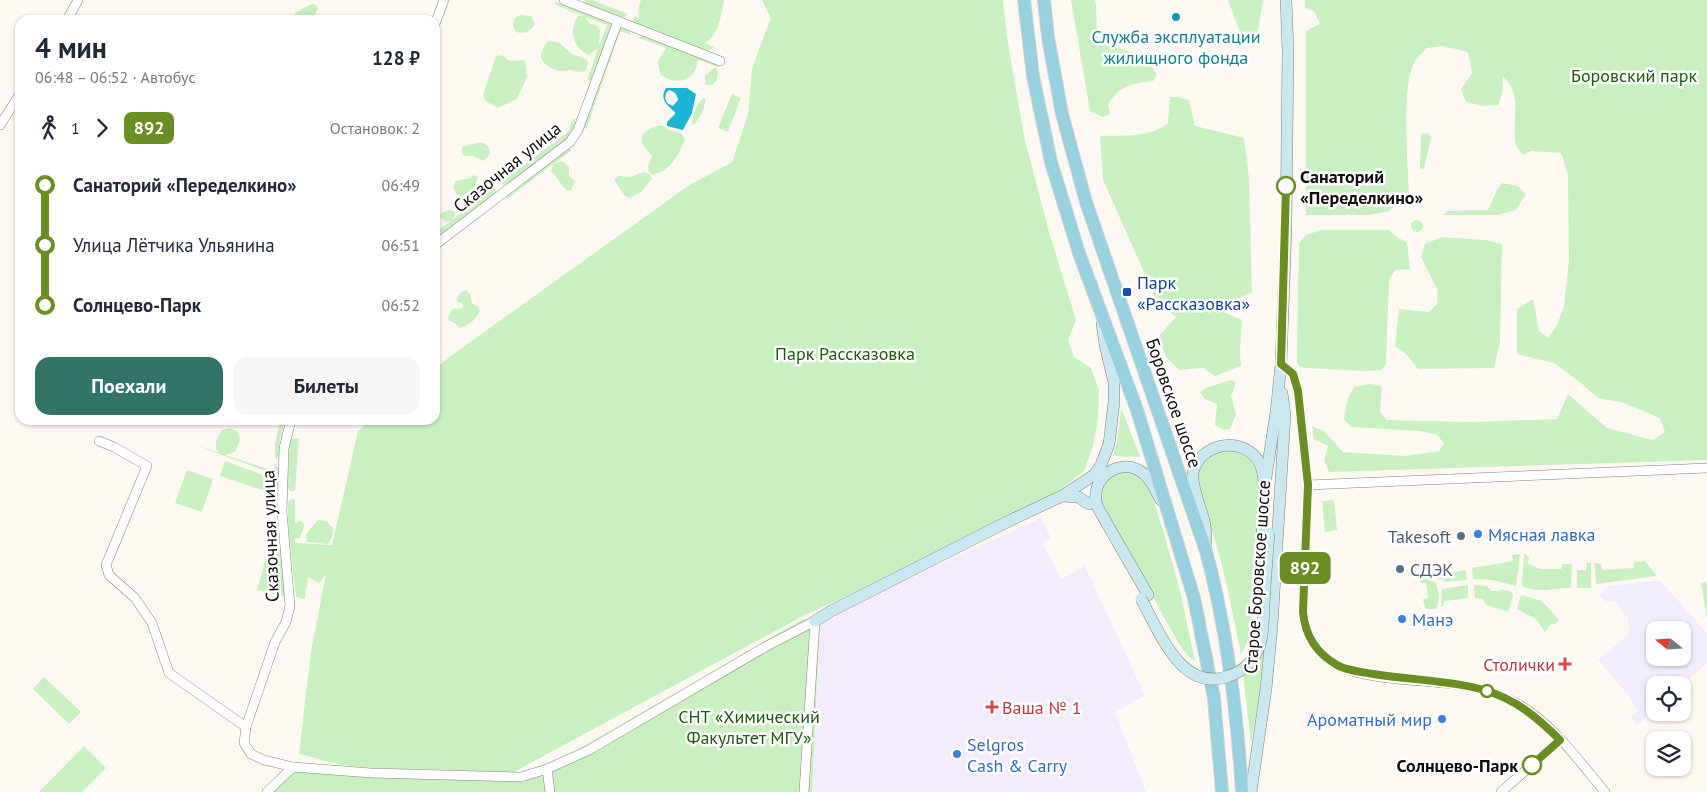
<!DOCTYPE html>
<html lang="ru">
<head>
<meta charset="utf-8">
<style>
	:root { --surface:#fff; --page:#f6f6f7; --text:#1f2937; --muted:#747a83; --accent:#327465 }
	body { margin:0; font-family:"PT Sans",sans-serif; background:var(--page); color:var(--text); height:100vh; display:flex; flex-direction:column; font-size:19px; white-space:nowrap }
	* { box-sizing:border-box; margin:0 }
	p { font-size:16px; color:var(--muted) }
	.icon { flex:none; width:28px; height:28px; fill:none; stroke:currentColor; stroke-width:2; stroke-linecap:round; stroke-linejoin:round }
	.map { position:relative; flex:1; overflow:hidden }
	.sheet { position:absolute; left:15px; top:15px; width:425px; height:410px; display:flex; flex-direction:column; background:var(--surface); border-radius:15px; box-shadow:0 1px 4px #0004 }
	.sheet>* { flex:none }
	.badge { padding:0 10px; border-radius:8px; font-size:18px; line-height:32px }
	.needle { width:32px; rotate:288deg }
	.buttons { position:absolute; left:1646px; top:621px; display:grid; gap:10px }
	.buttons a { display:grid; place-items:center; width:45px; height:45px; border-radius:10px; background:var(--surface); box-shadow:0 1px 4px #0004; font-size:25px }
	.map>.badge { position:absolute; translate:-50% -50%; box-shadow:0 0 0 2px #fff }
	.legs { display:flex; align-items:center; gap:8px; height:55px; padding:0 20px; font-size:16px }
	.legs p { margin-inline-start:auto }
	.headline { display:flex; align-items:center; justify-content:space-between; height:85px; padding:0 20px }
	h1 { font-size:28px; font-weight:800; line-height:38px }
	.cta { display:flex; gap:10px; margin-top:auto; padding:10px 20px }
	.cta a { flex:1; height:58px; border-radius:15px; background:var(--accent); color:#fff; font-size:20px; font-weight:800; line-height:58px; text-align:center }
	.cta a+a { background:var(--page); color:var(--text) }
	ul { padding:0 20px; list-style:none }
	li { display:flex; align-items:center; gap:18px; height:60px; font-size:19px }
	li i { display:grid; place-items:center; width:8px; height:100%; margin:0 6px; background:currentColor }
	li i::after { content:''; width:12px; height:12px; margin:-6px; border:4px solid; border-radius:50%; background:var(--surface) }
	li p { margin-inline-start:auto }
	li:first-child i { background:linear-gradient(#0000 50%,currentColor 0) }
	li:last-child i { background:linear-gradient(currentColor 50%,#0000 0) }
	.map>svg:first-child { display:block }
</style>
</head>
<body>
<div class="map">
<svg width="1707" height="792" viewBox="0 0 1707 792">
	<rect width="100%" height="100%" fill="#fef8f2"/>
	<!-- commercial -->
	<path fill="#f2ecfe" d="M1041,518L1051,538L1043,544L1061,579L1085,566L1145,696L1115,712L1146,792H812L820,620Z"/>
	<!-- medical -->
	<path fill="#f1ecfe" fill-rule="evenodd" d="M1660,580L1707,634V663L1682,685H1655V709L1637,725L1630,717L1637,711L1629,696L1598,660L1628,635L1629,628L1628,618L1615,602L1605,601L1599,595L1610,586ZM1655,630H1682V658H1655Z"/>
	<!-- green -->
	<g fill="#c9f0c1" fill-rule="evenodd">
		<path d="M584,0H592L628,14L625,17H622L586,4Z"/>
		<path d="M641,0H724C722,13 718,36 705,43L714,47L712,49L706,51L633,22L634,16L639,18L638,10Z"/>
		<path d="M762,0H1003L1007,37L1024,136L1049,232L1076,320L1068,340L1074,357L1091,368L1099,390L1098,419L1093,446L1084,471L1057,492L936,555L803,616L514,772L372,768L342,765L299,754L311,651L326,574L319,583L308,577L305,599L296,597L288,524V502L291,499H295V524L299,521L303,522L304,527L299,539L295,538V543L332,545L358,431L371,420H435V369L452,355L688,186L732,162L748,114L752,69L766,30L771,19Z"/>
		<path d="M1071,0H1095C1098,14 1095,28 1099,43C1127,52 1139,48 1157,74L1153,81C1131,84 1121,85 1108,104L1110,114L1103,117L1090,111Z"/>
		<path d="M1228,0H1263L1257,37L1242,38Z"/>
		<path d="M1305,0H1707V460L1329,472L1324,460L1328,446L1314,439L1312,426L1324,431L1343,452L1405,456L1439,451L1444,443L1437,435L1420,431L1351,427L1344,419L1348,398L1354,387L1370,384L1382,386L1380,411L1386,420L1471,422L1557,419L1568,394L1607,428L1653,440L1665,432L1660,418L1624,403L1598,398L1581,383L1554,363L1517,354V309L1533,299L1539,331L1548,338L1557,325L1564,306L1569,260L1568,175L1561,153L1531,151L1523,155C1520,151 1515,146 1515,141C1512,119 1523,94 1503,77L1502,94L1498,105L1483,106L1466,102L1461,89L1472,73L1468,52L1442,46L1427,48C1423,52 1417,57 1414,63C1401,87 1408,165 1409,195L1399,199L1390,211L1369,215H1306V31L1320,24L1314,11L1305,8Z"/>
		<path d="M557,2L611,23V28L591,80L587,81L598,48L589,55C573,48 568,30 578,16H584L554,4ZM585,17L607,25L599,45L600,30L596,25L590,24Z"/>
		<path d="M311,4L316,5L318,9L312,20H298L295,18V13Z"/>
		<path d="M521,15L531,16L535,24C529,33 526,34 516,32L513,26L515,18Z"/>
		<path d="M620,28L629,30L631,35L620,31L586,130L584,127Z"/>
		<path d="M642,36H644L719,65L718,67L698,60C696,81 676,87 660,74L658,61L666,48L639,38Z"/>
		<path d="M548,41L558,42L572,54L586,59L588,62L586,71C579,73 576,71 570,70C567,70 565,72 562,71C555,71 540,64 541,55C541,50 545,45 548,41Z"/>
		<path d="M502,55L509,61L523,60L525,61L527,77L517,99L498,108L485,101L483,95L496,56Z"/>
		<path d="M715,67L718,72L717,80L712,85H705V76Z"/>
		<path d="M732,94L741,98L728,132L718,128Z"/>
		<path d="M1170,97H1178L1189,100L1195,126L1244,138L1249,177L1252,293L1234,300L1214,306L1226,313L1242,320L1240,350L1241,366L1215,376L1203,368L1179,370L1166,357L1159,336L1176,317L1157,301L1103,180L1100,136C1121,135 1151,138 1168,123Z"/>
		<path d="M704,98L706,100L702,113L695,124L692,125C692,116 696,102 704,98Z"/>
		<path d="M573,118L575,119L576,124L570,136L507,185L505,186L500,183L568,132Z"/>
		<path d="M662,125L667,129L681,133L685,139L684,142C677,157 670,172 652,175C645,168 649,165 652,156C650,153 646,150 644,147C636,132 651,127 662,125Z"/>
		<path d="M1428,133L1431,138L1424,169L1420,168L1421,134Z"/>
		<path d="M480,142C488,144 490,147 490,154L484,161L473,156H464L462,154V147Z"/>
		<path d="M569,148L572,150L553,164L562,161L569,167V175L575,182L571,190L568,191C560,186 559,177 551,172L553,164L506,200L508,195Z"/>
		<path d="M643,172L649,174L652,179L641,192L630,198L625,196L614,180L618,176L630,177Z"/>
		<path d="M472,175L478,177C475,187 472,193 463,197L457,195L453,187L456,181L471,178Z"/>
		<path d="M1502,183L1518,186L1526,194L1516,210L1498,215H1444L1447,211L1488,210L1497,190Z"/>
		<path d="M495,187L496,190L494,195L435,240V233Z"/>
		<path d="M449,210L455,212V215L452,220L446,222L441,218L440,215L442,213Z"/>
		<circle cx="1417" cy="226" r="6"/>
		<path d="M1321,230H1389L1398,238L1407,242L1410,269L1395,270L1389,280L1386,364L1382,370L1364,371L1305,368L1299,366L1297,362L1299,243L1306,235Z"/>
		<path d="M1442,237L1485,240L1502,244L1500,342L1494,368L1418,369L1406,354L1395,346L1399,309L1429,312L1437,304L1438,291L1421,257L1425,244Z"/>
		<path d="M466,290L470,294L472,303L477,306L480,311C476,319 468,327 459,328L455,323L449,321L448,318L452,309L462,308L463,306L462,303L457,302C457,295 460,292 466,290Z"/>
		<path d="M1230,380L1236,382L1231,396L1236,414L1230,429L1224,430L1215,425L1217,404L1205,399L1200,392L1206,388Z"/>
		<path d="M1121,410H1122L1140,457L1113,456L1117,442Z"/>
		<path d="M280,420H285L279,445V457L276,459L275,458V444Z"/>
		<path d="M230,428L238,432L240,440L235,452L225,455L274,471L275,463L276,464L278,468V472L274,474L192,444L220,453L216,449V441L222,430Z"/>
		<path d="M299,438L295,491H290L287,487L290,442L292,439Z"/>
		<path d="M1218,451C1242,450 1253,455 1260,480L1249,636L1247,643L1241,654C1233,615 1226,576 1214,537C1209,519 1195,492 1198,474C1200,463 1209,457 1218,451Z"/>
		<path d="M225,461L276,480L278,483L277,495L220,476Z"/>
		<path d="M187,470L213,479L202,512L175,503Z"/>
		<path d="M1117,471L1138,473L1149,486L1164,534L1180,591L1195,661L1188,656L1179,644L1102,505C1098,487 1104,482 1117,471Z"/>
		<path d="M1334,500L1337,530L1325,532L1322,501Z"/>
		<path d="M318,520L326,521L333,528L332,537L328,544L307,542L306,534Z"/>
		<path d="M269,546L282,550L285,595L283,596L257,590Z"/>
		<path d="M1524,553L1530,558L1527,563L1540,569H1562V564H1572L1571,588C1554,588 1538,594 1522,586Z"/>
		<path d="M1520,554L1516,586L1492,580L1473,579L1472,568L1513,561L1512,555Z"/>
		<path d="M1645,561L1657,576L1596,584L1595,563L1601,564L1602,570L1634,568V562Z"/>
		<path d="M1587,563H1591V588H1577V570H1586Z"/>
		<path d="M1435,568L1437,575L1466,570L1467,580L1444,582L1443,579H1439L1424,569Z"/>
		<path d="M1419,574L1428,577L1436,583L1439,595L1437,609H1428L1425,608L1423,599L1428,598L1426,583H1420Z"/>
		<path d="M1707,582V620L1701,583Z"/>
		<path d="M1468,585V598L1445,601L1442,607H1441L1442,589Z"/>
		<path d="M1474,585L1487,586L1491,591H1500L1501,589L1512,592L1513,596L1508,612L1486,605L1483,599L1475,598Z"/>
		<path d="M1521,595L1542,601L1559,620L1555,624H1551L1545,632L1536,619L1517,609Z"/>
		<path d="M803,619L820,620L812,792H274L295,771L527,779Z"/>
		<path d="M1266,635L1259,699L1251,743L1243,674Z"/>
		<path d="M44,677L81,712L69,724L33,689Z"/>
		<path d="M84,746L106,768L82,792H39Z"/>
	</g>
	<!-- water -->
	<path fill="#1cb4d4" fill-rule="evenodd" d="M666,88H687L696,94L692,113L683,130L667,126V122L675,114V112C667,105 659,99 666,88ZM669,90C675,92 677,94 678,100L673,106L667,103L665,98L666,93Z"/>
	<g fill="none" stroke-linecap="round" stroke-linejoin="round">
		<!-- street casing -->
		<g stroke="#8a8178" stroke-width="10">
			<g id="street">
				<path d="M564,0L720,61"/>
				<path d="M67,20L78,0"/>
				<path d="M435,24L444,0"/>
				<path d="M0,125L20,94"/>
				<path d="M435,245L570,142L578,130L618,21"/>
				<path d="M1281,364L1293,374L1298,391L1308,485L1303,612C1305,636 1319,659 1343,668C1381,682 1427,679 1467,686C1483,689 1499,694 1514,702C1551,721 1578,760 1605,792"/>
				<path d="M291,420L284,448L282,512L290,606L286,622L275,642L246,727L244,743L251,754L264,760L293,767L371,773L521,777L547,769L589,750L765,647L815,621L804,792"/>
				<path d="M99,441L114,447L147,466L106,565L109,575L135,598L152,623L169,673L246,727"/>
				<path d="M1308,485L1707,468"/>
				<path d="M547,769L550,792"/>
				<path d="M267,792L293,767"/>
				<path d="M1501,792L1560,740"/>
			</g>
		</g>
		<!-- secondary casing -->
		<g stroke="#8a8178" stroke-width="12">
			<g id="secondary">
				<path d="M1264,490L1276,412L1281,364L1286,227L1288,51L1286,0"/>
				<path d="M1062,496L1078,497L1089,504"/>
				<path d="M1206,544C1206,536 1206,528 1204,521C1201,508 1191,486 1193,473C1200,441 1246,435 1260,464C1268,481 1263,514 1262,533"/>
				<path d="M1148,595L1098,508C1086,479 1122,454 1144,474C1152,480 1156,492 1161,500"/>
				<path d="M815,621L831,611L1011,520L1062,496L1094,475L1101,465L1109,444L1114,402V382L1105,345L1102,324"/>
				<path d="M1251,792L1266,689L1272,625L1285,415L1282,393"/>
			</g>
		</g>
		<!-- primary casing -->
		<g stroke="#d4d3d3" stroke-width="14">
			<g id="primary">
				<path d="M1024,0L1033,76L1051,162L1079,253L1137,410L1194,598L1214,698L1222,792"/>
				<path d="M1044,0L1048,37L1062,114L1086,202L1206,551C1227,629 1237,711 1242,792"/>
			</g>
		</g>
		<!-- street -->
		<use href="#street" stroke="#fff" stroke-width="9"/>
		<!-- secondary -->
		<use href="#secondary" stroke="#cbe7ef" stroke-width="11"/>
		<!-- primary -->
		<use href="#primary" stroke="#97d0df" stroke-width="12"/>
		<!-- secondary-bridge casing -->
		<g stroke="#8a8178" stroke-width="12" stroke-linecap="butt">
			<path id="secondary-bridge" d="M1141,599C1159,630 1181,694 1229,676C1244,671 1255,659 1260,644C1264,632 1263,618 1264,606C1265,582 1267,558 1269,533"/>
		</g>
		<!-- secondary-bridge -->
		<use href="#secondary-bridge" stroke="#cbe7ef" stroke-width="11"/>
	</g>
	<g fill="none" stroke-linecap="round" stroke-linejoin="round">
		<!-- line-1 casing -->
		<g stroke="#fff" stroke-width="11">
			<path id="line-1" d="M1286,186L1281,364L1293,374L1298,391L1308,485L1303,612C1305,635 1316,653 1337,665C1347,671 1362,672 1374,674C1409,680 1450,680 1484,690C1515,699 1537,717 1560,740L1532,765"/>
		</g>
		<!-- line-1 -->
		<use href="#line-1" stroke="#6b8e23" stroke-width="8"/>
	</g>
	<!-- markers -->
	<circle fill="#0f9aa8" stroke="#fff" stroke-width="2" cx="1176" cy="17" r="5"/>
	<g fill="#fff" stroke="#6b8e23" stroke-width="2.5">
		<circle cx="1286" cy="186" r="9"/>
		<circle cx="1487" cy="691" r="6"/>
		<circle cx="1532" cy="765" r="9"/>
	</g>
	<rect fill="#1a4fb4" stroke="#fff" stroke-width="2" x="1122" y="287" width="10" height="10" rx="2.5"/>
	<g fill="#3f7fe0" stroke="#fff" stroke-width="2">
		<circle cx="1478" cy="534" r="5"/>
		<circle cx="1402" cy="619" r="5"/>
		<circle cx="1442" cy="719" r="5"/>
		<circle cx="957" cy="754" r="5"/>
	</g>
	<g fill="#5c6f8a" stroke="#fff" stroke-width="2">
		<circle cx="1461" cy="536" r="5"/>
		<circle cx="1400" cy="569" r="5"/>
	</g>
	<g fill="#e0444e" stroke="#fff" stroke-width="2">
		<path d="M1562.5 656.5h5v5h5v5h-5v5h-5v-5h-5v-5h5z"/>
		<path d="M989.5 699.5h5v5h5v5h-5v5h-5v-5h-5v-5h5z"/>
	</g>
	<g text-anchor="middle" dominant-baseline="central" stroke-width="5" stroke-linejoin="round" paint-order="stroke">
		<!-- culture labels -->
		<g font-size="18" fill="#0d838f" stroke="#fff">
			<text x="1176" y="36">Служба эксплуатации<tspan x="1176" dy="21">жилищного фонда</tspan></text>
		</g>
		<!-- park labels -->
		<g font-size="18" fill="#1c590e" stroke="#fff">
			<text x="1634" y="75">Боровский парк</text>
			<text x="845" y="353">Парк Рассказовка</text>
			<text x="749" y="716">СНТ «Химический<tspan x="749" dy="21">Факультет МГУ»</tspan></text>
		</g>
		<!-- street labels -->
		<g font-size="18" fill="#0f0c09" stroke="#fff">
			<text transform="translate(507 167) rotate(-39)">Сказочная улица</text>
			<text transform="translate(1174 403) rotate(71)">Боровское шоссе</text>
			<text transform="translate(270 536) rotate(-92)">Сказочная улица</text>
			<text transform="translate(1257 577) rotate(-86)">Старое Боровское шоссе</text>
		</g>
		<!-- stop labels -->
		<g font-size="18" font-weight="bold" fill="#0f0c09" stroke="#fff" text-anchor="start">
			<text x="1300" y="176">Санаторий<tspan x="1300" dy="21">«Переделкино»</tspan></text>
			<text x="1518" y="765" text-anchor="end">Солнцево-Парк</text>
		</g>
		<!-- transit labels -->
		<g font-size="18" fill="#164399" stroke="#fff" text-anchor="start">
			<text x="1137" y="282">Парк<tspan x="1137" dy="21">«Рассказовка»</tspan></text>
		</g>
		<!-- shop labels -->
		<g font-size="18" fill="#366cbe" stroke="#fff" text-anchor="start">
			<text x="1488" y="534">Мясная лавка</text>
			<text x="1412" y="619">Манэ</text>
			<text x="1432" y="719" text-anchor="end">Ароматный мир</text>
			<text x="967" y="744">Selgros<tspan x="967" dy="21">Cash &amp; Carry</tspan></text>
		</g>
		<!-- service labels -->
		<g font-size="18" fill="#4e5e75" stroke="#fff" text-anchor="end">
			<text x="1451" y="536">Takesoft</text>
			<text x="1410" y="569" text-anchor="start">СДЭК</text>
		</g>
		<!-- health labels -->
		<g font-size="18" fill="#be3a42" stroke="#fff" text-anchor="end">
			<text x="1555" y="664">Столички</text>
			<text x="1002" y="707" text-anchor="start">Ваша № 1</text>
		</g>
	</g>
</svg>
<div class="buttons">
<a><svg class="needle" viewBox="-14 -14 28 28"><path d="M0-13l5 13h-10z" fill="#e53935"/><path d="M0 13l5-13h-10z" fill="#747a83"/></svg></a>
<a><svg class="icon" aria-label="locate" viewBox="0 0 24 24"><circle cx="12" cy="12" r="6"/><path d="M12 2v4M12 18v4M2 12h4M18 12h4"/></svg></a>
<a><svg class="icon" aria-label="layers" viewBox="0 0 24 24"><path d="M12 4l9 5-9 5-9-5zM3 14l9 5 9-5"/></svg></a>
</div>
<b class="badge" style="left:1305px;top:568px;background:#6b8e23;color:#fff">892</b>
<section class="sheet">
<div class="headline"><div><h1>4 мин</h1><p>06:48 – 06:52 · Автобус</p></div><b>128 ₽</b></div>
<div class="legs"><svg class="icon" aria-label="walk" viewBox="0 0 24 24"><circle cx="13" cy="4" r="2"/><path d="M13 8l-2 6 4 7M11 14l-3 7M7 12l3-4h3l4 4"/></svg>1<svg class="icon" aria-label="forward" viewBox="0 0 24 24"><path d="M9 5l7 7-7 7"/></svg><b class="badge" style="background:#6b8e23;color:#fff">892</b><p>Остановок: 2</p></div>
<ul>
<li><i style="color:#6b8e23"></i><b>Санаторий «Переделкино»</b><p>06:49</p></li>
<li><i style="color:#6b8e23"></i><span>Улица Лётчика Ульянина</span><p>06:51</p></li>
<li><i style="color:#6b8e23"></i><b>Солнцево-Парк</b><p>06:52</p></li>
</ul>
<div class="cta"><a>Поехали</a><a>Билеты</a></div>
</section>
</div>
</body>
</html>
